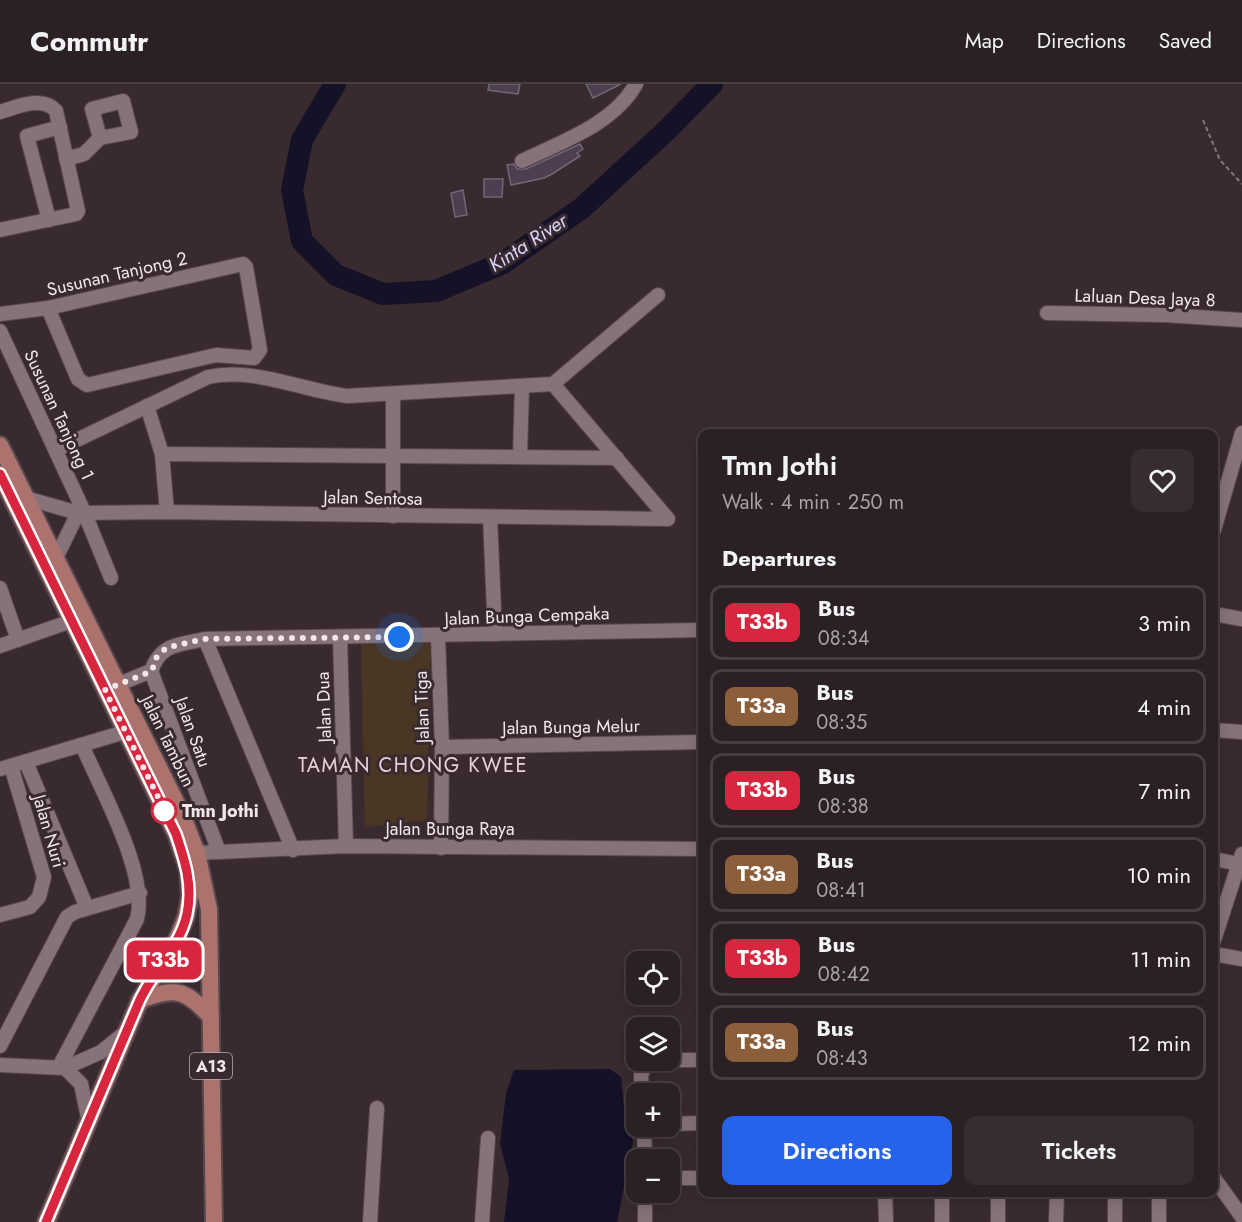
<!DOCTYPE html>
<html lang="en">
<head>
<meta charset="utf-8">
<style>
	:root { --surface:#2b2023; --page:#372d30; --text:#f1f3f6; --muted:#a6a3a6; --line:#473e41; --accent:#2563eb }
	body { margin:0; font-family:Jost,sans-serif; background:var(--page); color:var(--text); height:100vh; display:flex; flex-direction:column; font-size:22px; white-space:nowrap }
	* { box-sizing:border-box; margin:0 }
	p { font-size:20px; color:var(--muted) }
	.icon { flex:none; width:33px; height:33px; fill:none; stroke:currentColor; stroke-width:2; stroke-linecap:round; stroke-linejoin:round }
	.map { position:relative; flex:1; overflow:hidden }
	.panel { position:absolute; left:698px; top:345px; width:520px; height:768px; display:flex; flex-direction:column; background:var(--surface); border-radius:12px; box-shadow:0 3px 15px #0003,0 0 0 2px var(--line) }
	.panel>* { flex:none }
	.badge { padding:0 12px; border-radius:9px; font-size:21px; line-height:39px }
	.buttons { position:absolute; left:626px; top:867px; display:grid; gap:12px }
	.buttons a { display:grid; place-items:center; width:54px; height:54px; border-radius:12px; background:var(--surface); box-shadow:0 3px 15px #0003,0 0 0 2px var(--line); font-size:30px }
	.you { position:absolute; width:30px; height:30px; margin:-15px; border:4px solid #fff; border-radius:50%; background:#1a73e8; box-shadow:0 0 0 9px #1a73e833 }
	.map>.badge { position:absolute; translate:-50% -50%; box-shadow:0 0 0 3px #fff }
	h2 { padding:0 24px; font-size:22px; line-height:54px }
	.round { display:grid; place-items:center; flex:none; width:63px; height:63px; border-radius:12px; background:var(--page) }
	.head { display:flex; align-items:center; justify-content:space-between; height:102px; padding:0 24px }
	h1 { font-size:28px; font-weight:600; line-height:45px }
	.action { display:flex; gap:12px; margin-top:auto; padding:12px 24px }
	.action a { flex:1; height:69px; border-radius:12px; background:var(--accent); color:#fff; font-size:24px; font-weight:600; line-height:69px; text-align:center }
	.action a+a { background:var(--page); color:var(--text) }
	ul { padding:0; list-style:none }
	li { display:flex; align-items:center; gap:18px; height:75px; margin:0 12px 9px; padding:0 12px; border:3px solid var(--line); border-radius:12px }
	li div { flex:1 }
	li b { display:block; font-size:22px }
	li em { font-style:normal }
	li .badge { min-width:66px; font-weight:700; text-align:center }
	header { display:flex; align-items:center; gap:36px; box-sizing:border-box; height:84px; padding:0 30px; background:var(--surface); border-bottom:2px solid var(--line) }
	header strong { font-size:28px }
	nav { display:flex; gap:33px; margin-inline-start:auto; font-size:21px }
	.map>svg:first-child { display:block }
</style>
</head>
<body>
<header>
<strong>Commutr</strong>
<nav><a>Map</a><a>Directions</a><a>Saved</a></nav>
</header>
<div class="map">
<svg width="1242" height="1138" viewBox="0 0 1242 1138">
	<rect width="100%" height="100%" fill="#392a2f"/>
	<!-- green -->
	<path fill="#4a3625" d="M431,559L427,736L365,743L361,560Z"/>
	<!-- water -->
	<path fill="#151127" d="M610,985L621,993L625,1035L633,1057L617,1138H504L509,1095L500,1060L506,1009L514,986Z"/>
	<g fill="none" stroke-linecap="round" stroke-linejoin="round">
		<!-- river -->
		<path stroke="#151127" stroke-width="22" d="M335,0L302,56L292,106L302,157L336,191L383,210L436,207L503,179L582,124L666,47L712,0"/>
	</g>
	<!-- building -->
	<g fill="#4f3d51" stroke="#726774" stroke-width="1.5">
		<path d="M489,0H520L518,10L488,6Z"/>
		<path d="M586,0H621L593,14Z"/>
		<path d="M580,60L583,65L577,69L580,72L552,90L544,94L511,101L507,81L514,80L517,85H526Z"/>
		<path d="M484,95H503L502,113H484Z"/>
		<path d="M463,106L467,131L455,133L451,109Z"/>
	</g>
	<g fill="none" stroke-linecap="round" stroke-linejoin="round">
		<!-- minor casing -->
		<g stroke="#56494e" stroke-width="16">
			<g id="minor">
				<path d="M0,28C17,23 43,11 56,27L78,127L76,130L0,146"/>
				<path d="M66,75L84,70L100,54L131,48L123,17L92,25L100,54"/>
				<path d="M522,77C561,58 614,40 636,0"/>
				<path d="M49,136L27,52L60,43"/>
				<path d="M1047,229L1165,231L1242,236"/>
				<path d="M0,230L48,224L243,180L246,183L260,266L254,274L216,271L87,301L78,295L48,224"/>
				<path d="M0,247L85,430L111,494"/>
				<path d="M147,322L162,370L167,428"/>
				<path d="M56,366L208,293C254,283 301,306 347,312L553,300L658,211"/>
				<path d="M162,370L617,374"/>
				<path d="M520,373L522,302"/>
				<path d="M29,415L78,429L167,428L668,435L553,300"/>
				<path d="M393,432V310"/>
				<path d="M490,433L495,550"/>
				<path d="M1214,446L1242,349"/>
				<path d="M56,474L78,429"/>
				<path d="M0,504L18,556"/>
				<path d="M1214,530L1242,535"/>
				<path d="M438,553L442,663L441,764"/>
				<path d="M340,554L346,762"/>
				<path d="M205,555L293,766"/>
				<path d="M0,562L80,534"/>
				<path d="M151,587C161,559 179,561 205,555L702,546"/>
				<path d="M109,604L151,587L219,768"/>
				<path d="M1214,646L1242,648"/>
				<path d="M442,663L702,658"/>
				<path d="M26,678L87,824"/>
				<path d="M0,685L135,645"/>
				<path d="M197,769L346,762L702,765"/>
				<path d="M1214,775L1239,780"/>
				<path d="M0,831L30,823L39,813L44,793L11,682"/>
				<path d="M1214,856L1242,770"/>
				<path d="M1214,870L1242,875"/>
				<path d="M0,962L67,833L75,828L140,809"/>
				<path d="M669,976H702"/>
				<path d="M0,981L65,984L81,1000L89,1038"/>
				<path d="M59,983L137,835C149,790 101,706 82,661"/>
				<path d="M65,984L101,968L127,947"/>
				<path d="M642,1010L641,991L648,976"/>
				<path d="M669,1040L702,1039"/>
				<path d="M644,1042L645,1076"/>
				<path d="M669,1094H702"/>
				<path d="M1214,1094L1242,1133"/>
				<path d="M885,1108L886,1138"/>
				<path d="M942,1108V1138"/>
				<path d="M370,1138L377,1024"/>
				<path d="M482,1138L488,1054"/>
				<path d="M645,1138V1108"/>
				<path d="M998,1138V1108"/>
				<path d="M1056,1138L1057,1108"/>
				<path d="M1115,1138V1108"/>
				<path d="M1159,1138V1108"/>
			</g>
		</g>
		<!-- major casing -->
		<g stroke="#56494e" stroke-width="20">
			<g id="major">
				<path d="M0,361L181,728L197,769L209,825L214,1138"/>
				<path d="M0,390L176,750L188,786L190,812L186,833L177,855L140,916L46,1138"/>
				<path d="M140,916C177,903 184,905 211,933"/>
			</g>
		</g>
		<!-- path -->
		<path stroke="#84777c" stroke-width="2" stroke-dasharray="4.5 3" stroke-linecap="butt" d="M1203,36L1220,76L1242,100"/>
		<!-- minor -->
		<use href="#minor" stroke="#857379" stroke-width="14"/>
		<!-- major -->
		<use href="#major" stroke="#ab726e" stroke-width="16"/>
	</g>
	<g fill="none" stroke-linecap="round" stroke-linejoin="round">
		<!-- line casing -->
		<g stroke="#fff" stroke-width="14">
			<path id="line" d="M0,390L176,750C185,777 193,801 187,830C180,863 152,888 139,918C108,991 77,1065 46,1138"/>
		</g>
		<!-- line -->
		<use href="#line" stroke="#d7263d" stroke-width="9"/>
		<!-- walk -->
		<path stroke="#f1e7ea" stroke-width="6" stroke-dasharray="0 10.8" d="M164,727L166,729L105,606L152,587L156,574L166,564L204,555L399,553"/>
	</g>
	<!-- markers -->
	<circle fill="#fff" stroke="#d7263d" stroke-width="3" cx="164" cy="727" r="12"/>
	<g text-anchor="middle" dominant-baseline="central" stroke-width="6" stroke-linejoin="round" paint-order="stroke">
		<!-- shield labels -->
		<rect fill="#392a2f" stroke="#baaeb2" stroke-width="1.5" x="190" y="969" width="42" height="26" rx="4.5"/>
		<g font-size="16" font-weight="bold" fill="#f1e7ea">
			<text x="211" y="982">A13</text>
		</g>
		<!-- street labels -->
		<g font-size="18" fill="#f1e7ea" stroke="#392a2f">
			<text transform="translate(117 190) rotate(-13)">Susunan Tanjong 2</text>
			<text transform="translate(1145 214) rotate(2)">Laluan Desa Jaya 8</text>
			<text transform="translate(59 331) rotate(65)">Susunan Tanjong 1</text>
			<text transform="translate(373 414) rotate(1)">Jalan Sentosa</text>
			<text transform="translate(527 532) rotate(-2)">Jalan Bunga Cempaka</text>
			<text transform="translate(324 623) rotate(-92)">Jalan Dua</text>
			<text transform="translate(422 623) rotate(-92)">Jalan Tiga</text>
			<text transform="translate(571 643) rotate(-1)">Jalan Bunga Melur</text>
			<text transform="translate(193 648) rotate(70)">Jalan Satu</text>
			<text transform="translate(168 657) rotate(64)">Jalan Tambun</text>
			<text x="450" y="745">Jalan Bunga Raya</text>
			<text transform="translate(49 747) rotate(74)">Jalan Nuri</text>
		</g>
		<!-- stop labels -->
		<g font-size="18" font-weight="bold" fill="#f1e7ea" stroke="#392a2f" text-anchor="start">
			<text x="182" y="727">Tmn Jothi</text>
		</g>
		<!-- water labels -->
		<g font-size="20" font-style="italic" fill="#d7d3fd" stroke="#392a2f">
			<text transform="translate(528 159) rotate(-33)">Kinta River</text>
		</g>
		<!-- neighbourhood labels -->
		<g font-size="20" letter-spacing="1.5" fill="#e6d2d9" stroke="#392a2f">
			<text x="413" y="681">TAMAN CHONG KWEE</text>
		</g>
	</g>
</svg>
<div class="buttons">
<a><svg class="icon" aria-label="locate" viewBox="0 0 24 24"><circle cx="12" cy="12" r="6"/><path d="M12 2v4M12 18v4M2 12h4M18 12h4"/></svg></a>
<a><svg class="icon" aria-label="layers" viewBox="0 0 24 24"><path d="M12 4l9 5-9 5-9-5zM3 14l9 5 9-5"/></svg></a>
<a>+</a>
<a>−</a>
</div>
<div class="you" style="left:399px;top:553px"></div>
<b class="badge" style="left:164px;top:876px;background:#d7263d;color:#fff">T33b</b>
<section class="panel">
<div class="head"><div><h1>Tmn Jothi</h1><p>Walk · 4 min · 250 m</p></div><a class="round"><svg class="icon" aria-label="heart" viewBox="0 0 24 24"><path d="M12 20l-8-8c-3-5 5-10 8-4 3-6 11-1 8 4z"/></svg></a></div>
<h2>Departures</h2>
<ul>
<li><span class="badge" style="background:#d7263d;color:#fff">T33b</span><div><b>Bus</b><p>08:34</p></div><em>3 min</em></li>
<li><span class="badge" style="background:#8b5e3c;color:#fff">T33a</span><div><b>Bus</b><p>08:35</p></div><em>4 min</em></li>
<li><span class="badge" style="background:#d7263d;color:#fff">T33b</span><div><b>Bus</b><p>08:38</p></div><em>7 min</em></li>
<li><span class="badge" style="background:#8b5e3c;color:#fff">T33a</span><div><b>Bus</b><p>08:41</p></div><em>10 min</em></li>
<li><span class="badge" style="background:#d7263d;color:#fff">T33b</span><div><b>Bus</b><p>08:42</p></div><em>11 min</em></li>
<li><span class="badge" style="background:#8b5e3c;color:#fff">T33a</span><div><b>Bus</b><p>08:43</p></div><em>12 min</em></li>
</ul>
<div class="action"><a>Directions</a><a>Tickets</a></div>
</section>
</div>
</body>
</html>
